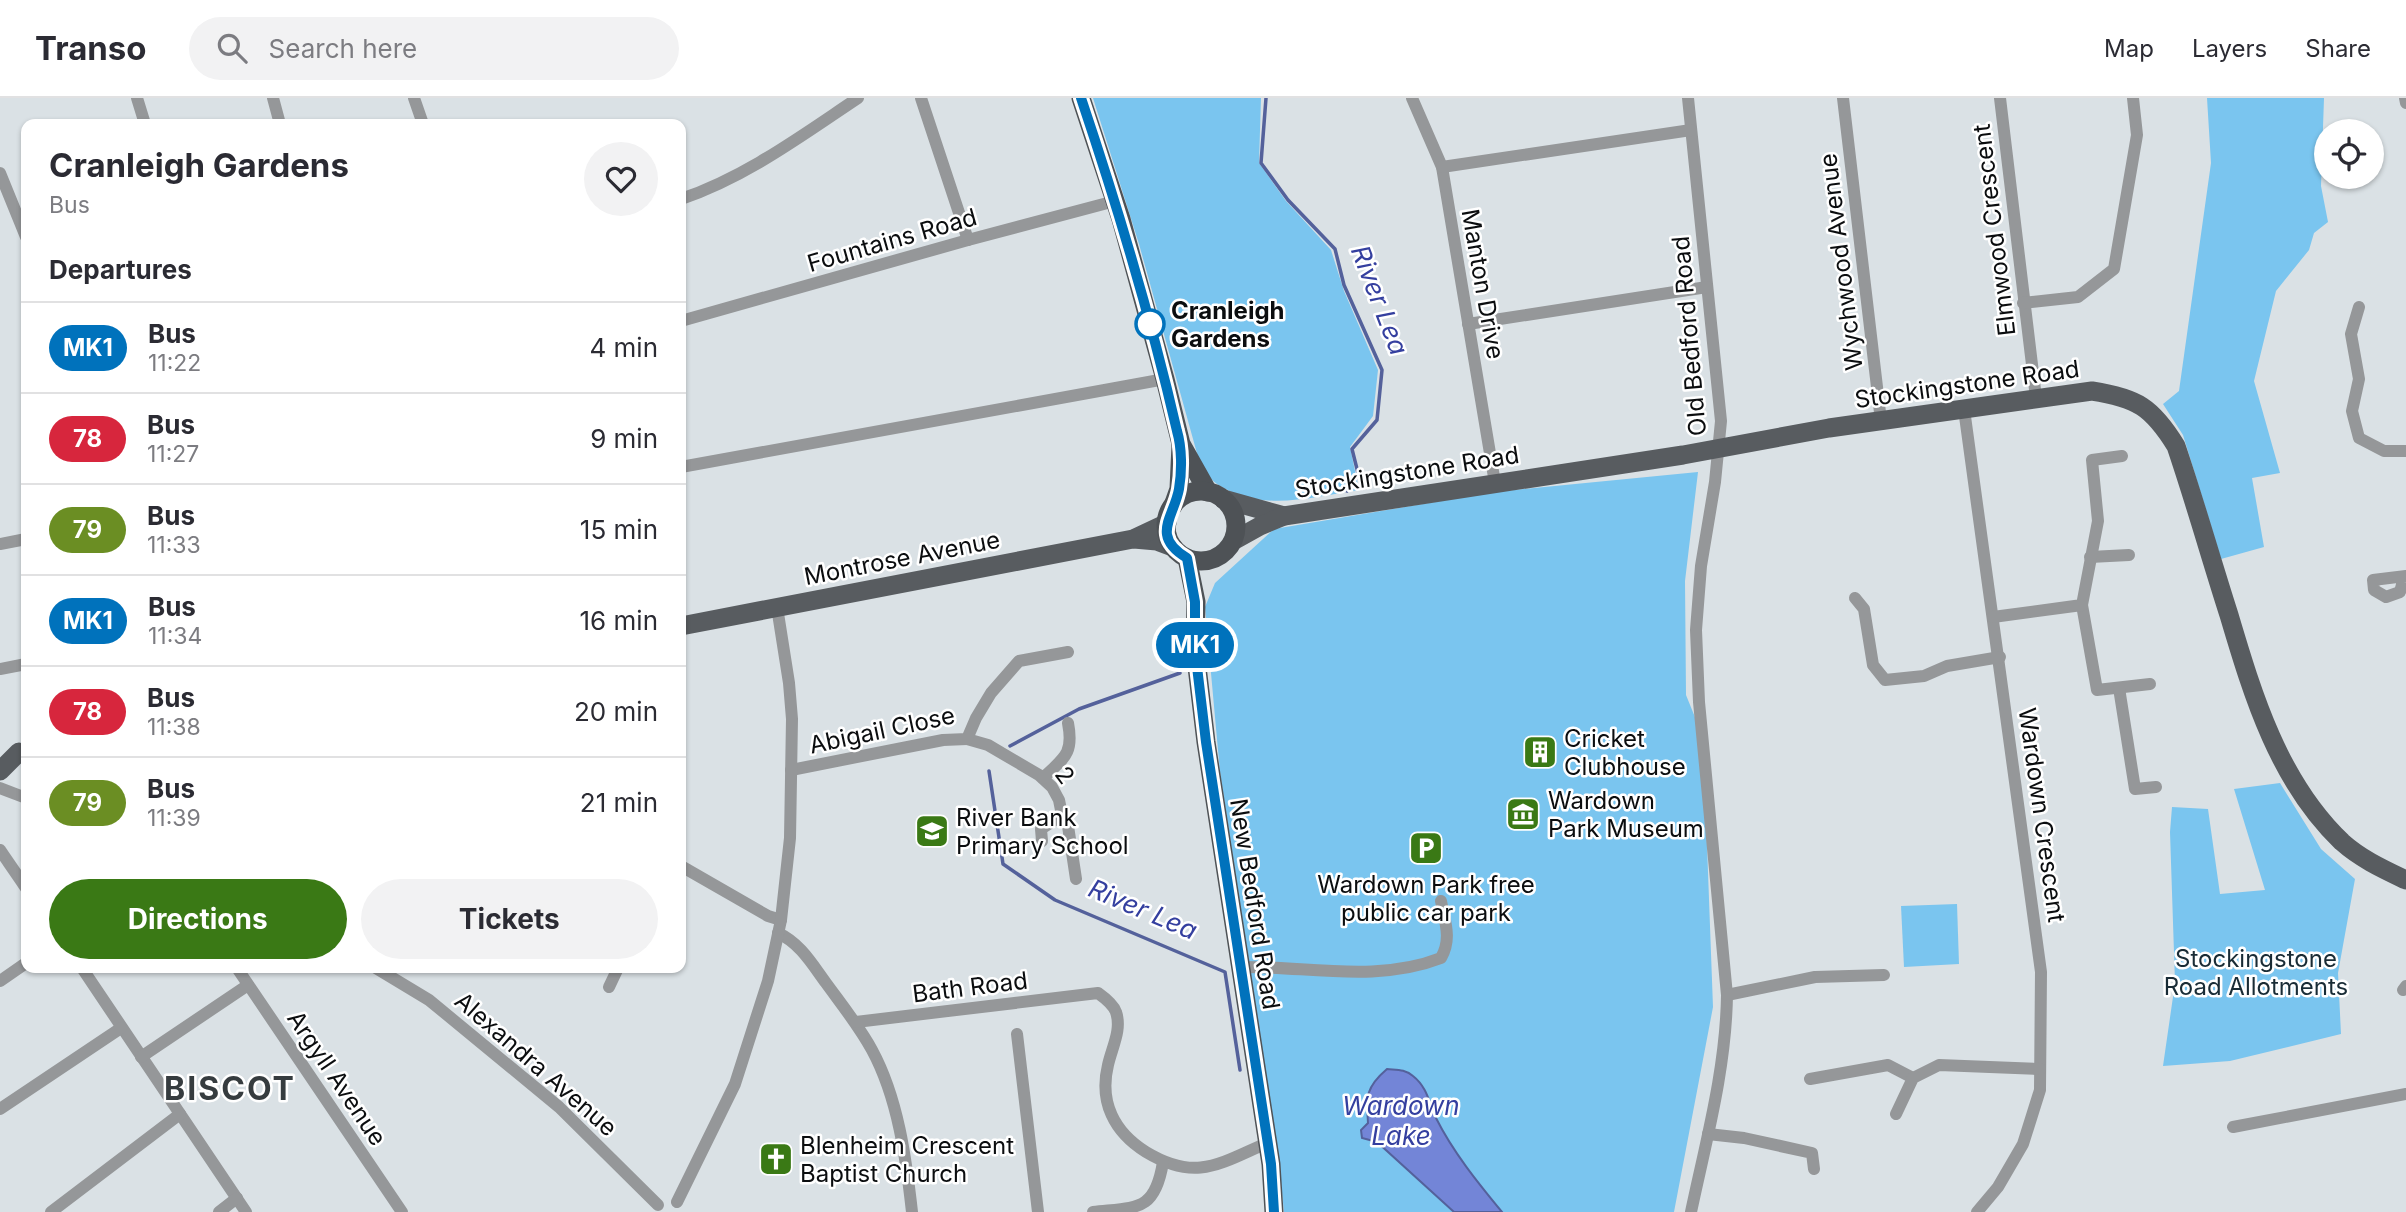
<!DOCTYPE html>
<html lang="en">
<head>
<meta charset="utf-8">
<style>
	:root { --surface:#fff; --page:#f2f2f3; --text:#2b2b33; --muted:#7c7c81; --line:#e1e1e2; --accent:#3a7915 }
	body { margin:0; font-family:Inter,sans-serif; background:var(--page); color:var(--text); height:100vh; display:flex; flex-direction:column; font-size:26px; white-space:nowrap }
	* { box-sizing:border-box; margin:0 }
	p { font-size:23px; color:var(--muted) }
	.icon { flex:none; width:38px; height:38px; fill:none; stroke:currentColor; stroke-width:2; stroke-linecap:round; stroke-linejoin:round }
	.map { position:relative; flex:1; overflow:hidden }
	.details { position:absolute; left:21px; top:21px; width:665px; height:854px; display:flex; flex-direction:column; background:var(--surface); border-radius:14px; box-shadow:0 2px 5px #0004 }
	.details>* { flex:none }
	.badge { padding:0 14px; border-radius:23px; font-size:24px; line-height:46px }
	.fabs { position:absolute; left:2314px; top:21px; display:grid; gap:14px }
	.fabs a { display:grid; place-items:center; width:70px; height:70px; border-radius:50%; background:var(--surface); box-shadow:0 2px 5px #0004; font-size:35px }
	.map>.badge { position:absolute; translate:-50% -50%; box-shadow:0 0 0 4px #fff }
	h2 { padding:0 28px; font-size:26px; line-height:63px }
	.round { display:grid; place-items:center; flex:none; width:74px; height:74px; border-radius:37px; background:var(--page) }
	.headline { display:flex; align-items:center; justify-content:space-between; height:119px; padding:0 28px }
	h1 { font-size:33px; font-weight:700; line-height:52px }
	.primary-button { display:flex; gap:14px; margin-top:auto; padding:14px 28px }
	.primary-button a { flex:1; height:80px; border-radius:42px; background:var(--accent); color:#fff; font-size:28px; font-weight:700; line-height:80px; text-align:center }
	.primary-button a+a { background:var(--page); color:var(--text) }
	ul { padding:0; list-style:none }
	li { display:flex; align-items:center; gap:21px; height:91px; padding:0 28px; border-top:2px solid var(--line) }
	li div { flex:1 }
	li b { display:block; font-size:26px }
	li em { font-style:normal }
	li .badge { min-width:77px; font-weight:700; text-align:center }
	header { display:flex; align-items:center; gap:42px; box-sizing:border-box; height:98px; padding:0 35px; background:var(--surface); border-bottom:2px solid var(--line) }
	header strong { font-size:33px }
	nav { display:flex; gap:38px; margin-inline-start:auto; font-size:24px }
	.search { width:490px; height:63px; background:var(--page); display:flex; align-items:center; gap:18px; box-sizing:border-box; padding:0 24px; border-radius:38px; color:var(--muted); font-size:26px }
	.map>svg:first-child { display:block }
</style>
</head>
<body>
<header>
<strong>Transo</strong>
<div class="search"><svg class="icon" aria-label="search" viewBox="0 0 24 24"><circle cx="10" cy="10" r="6"/><path d="M15 15l6 6"/></svg>Search here</div>
<nav><a>Map</a><a>Layers</a><a>Share</a></nav>
</header>
<div class="map">
<svg width="2406" height="1114" viewBox="0 0 2406 1114">
	<rect width="100%" height="100%" fill="#dae1e5"/>
	<!-- green -->
	<g fill="#7ac5ef">
		<path d="M1093,0H1261L1259,65L1286,103L1331,152L1344,193L1378,272L1373,318L1350,349L1359,392C1311,399 1261,415 1217,386C1208,380 1203,368 1198,359L1139,146Z"/>
		<path d="M2207,0H2324L2321,88L2328,124L2314,135L2309,152L2276,193L2254,283L2280,375L2252,380L2264,449L2221,461L2183,337L2163,306L2179,293L2211,65Z"/>
		<path d="M1698,374L1685,483L1686,597L1703,639L1713,909L1674,1114H1284L1278,1055L1220,674L1205,509L1215,485L1274,431L1494,394Z"/>
		<path d="M2280,685L2321,751L2355,781L2338,875L2341,936L2230,963L2163,968L2175,885L2170,734L2172,709L2208,711L2220,796L2265,792L2234,691Z"/>
		<path d="M1957,806L1959,866L1904,869L1901,808Z"/>
	</g>
	<!-- water -->
	<path fill="#7385d7" stroke="#54619b" stroke-width="2" d="M1387,971C1397,972 1405,971 1413,978C1427,989 1429,1004 1436,1020C1453,1054 1478,1085 1502,1114H1454L1377,1044L1362,1040L1361,1032L1368,1025C1366,998 1366,989 1387,971Z"/>
	<g fill="none" stroke-linecap="round" stroke-linejoin="round">
		<!-- stream -->
		<g stroke="#54619b" stroke-width="3.5">
			<path d="M1266,0L1261,65L1288,102L1335,151L1344,187L1382,272L1377,322L1352,351L1358,375L1347,393"/>
			<path d="M1010,648L1079,611L1180,575"/>
			<path d="M989,673L1003,766L1055,802L1225,874L1240,972"/>
		</g>
		<!-- minor -->
		<g stroke="#959799" stroke-width="12">
			<path d="M137,0L145,26"/>
			<path d="M273,0L280,26"/>
			<path d="M414,0L423,26"/>
			<path d="M921,0L968,142"/>
			<path d="M1412,0L1442,69L1495,385"/>
			<path d="M1688,0L1721,323L1715,384L1701,468L1696,532L1699,604L1727,897C1726,971 1706,1043 1691,1114"/>
			<path d="M1843,0L1881,323"/>
			<path d="M2000,0L2036,300"/>
			<path d="M2405,0L2406,5"/>
			<path d="M1442,69L1691,32"/>
			<path d="M0,75L26,139"/>
			<path d="M681,101C746,79 801,38 858,0"/>
			<path d="M2023,205L2078,199L2114,171L2137,37L2133,0"/>
			<path d="M2359,209L2351,236L2359,281L2352,313L2359,340L2384,353H2406"/>
			<path d="M681,223L968,142L1115,103"/>
			<path d="M1468,226L1707,189"/>
			<path d="M1964,311L2041,874L2040,992L2023,1046L1998,1089L1977,1114"/>
			<path d="M681,369L1165,281"/>
			<path d="M0,446L26,441"/>
			<path d="M2090,459L2129,457"/>
			<path d="M2404,479L2400,494L2386,499L2374,492L2373,482L2406,478"/>
			<path d="M1855,500L1864,511L1873,567L1885,582L1924,578L1947,568L2000,559"/>
			<path d="M2082,507L2097,592L2150,586"/>
			<path d="M1993,519L2082,507L2098,423L2092,362L2122,358"/>
			<path d="M0,571L26,566"/>
			<path d="M2119,590L2135,691L2156,689"/>
			<path d="M967,641L988,647L1039,677L1052,689L1059,702L1062,717L1068,728L1076,781"/>
			<path d="M791,672L943,642L967,641L976,620L991,595L1019,563L1068,554"/>
			<path d="M1043,680C1064,660 1074,656 1068,625"/>
			<path d="M0,690L26,700"/>
			<path d="M1042,743L1041,731L1062,717"/>
			<path d="M0,752L26,790"/>
			<path d="M681,768L768,818L781,822"/>
			<path d="M778,835C800,845 812,866 826,885C842,907 859,928 872,952C898,1000 906,1060 912,1114"/>
			<path d="M1240,869C1307,868 1377,885 1441,860C1452,841 1445,824 1441,803"/>
			<path d="M82,870L246,1114"/>
			<path d="M237,870L402,1114"/>
			<path d="M376,870L429,902L559,1009L658,1107"/>
			<path d="M0,883L26,865"/>
			<path d="M609,889L618,870"/>
			<path d="M2403,892L2406,888"/>
			<path d="M1727,897L1815,879L1884,877"/>
			<path d="M856,924L1098,895C1105,900 1113,906 1116,914C1122,932 1112,949 1108,967C1099,1004 1114,1034 1146,1054C1196,1084 1219,1066 1267,1045"/>
			<path d="M1017,936L1038,1114"/>
			<path d="M141,959L248,887"/>
			<path d="M1810,981L1888,967L1913,980"/>
			<path d="M0,1011L121,930"/>
			<path d="M1896,1016L1913,980L1939,967L2040,971"/>
			<path d="M2233,1029L2406,996"/>
			<path d="M1708,1036L1744,1040L1812,1055L1814,1071"/>
			<path d="M677,1104L735,986L768,883L781,822L790,740L792,621L789,585L777,509"/>
			<path d="M51,1114L180,1016"/>
			<path d="M219,1114L237,1100"/>
			<path d="M1093,1114C1137,1109 1155,1114 1163,1064"/>
		</g>
		<!-- primary -->
		<g stroke="#585c60" stroke-width="19">
			<path d="M1223,401L1284,418"/>
			<path d="M1134,441L1157,443L1173,449"/>
			<path d="M1233,443L1260,428L1284,418L1683,357L1829,330L2092,293C2137,300 2152,309 2176,348C2195,404 2211,461 2229,517C2253,598 2279,684 2342,744C2361,761 2383,771 2406,782"/>
			<path d="M681,528L1133,441L1167,425"/>
			<path d="M0,673L19,654"/>
		</g>
		<!-- trunk -->
		<g stroke="#4e5256" stroke-width="19">
			<path d="M1081,0L1121,121L1165,281L1181,346L1208,394"/>
			<circle cx="1201" cy="428" r="35"/>
			<path d="M1173,408L1179,391L1181,347"/>
			<path d="M1187,460L1196,504L1195,552L1206,644L1271,1066L1274,1114"/>
		</g>
	</g>
	<g fill="none" stroke-linecap="round" stroke-linejoin="round">
		<!-- line casing -->
		<g stroke="#fff" stroke-width="16">
			<path id="line" d="M1081,0C1118,110 1151,220 1177,333C1182,350 1182,373 1179,391C1174,419 1150,438 1187,460L1195,504V552L1206,644L1271,1066L1274,1114"/>
		</g>
		<!-- line -->
		<use href="#line" stroke="#0072bc" stroke-width="10"/>
	</g>
	<!-- icons -->
	<defs>
		<g id="building-square" transform="scale(1.75)"><rect x="-9" y="-9" width="18" height="18" rx="4" fill="#3a7915" stroke="#fff"/><path d="M-4-6H4V6H1V3H-1V6H-4ZM-2.5-4.3h1.7v1.8h-1.7ZM.8-4.3h1.7v1.8H.8ZM-2.5-1h1.7V.8h-1.7ZM.8-1h1.7V.8H.8Z" fill="#fff"/></g>
		<g id="museum-square" transform="scale(1.75)"><rect x="-9" y="-9" width="18" height="18" rx="4" fill="#3a7915" stroke="#fff"/><path d="M0-6L6-3V-2H-6V-3ZM-5-1h2V3h-2ZM-1-1h2V3h-2ZM3-1h2V3H3ZM-6 4H6V6H-6Z" fill="#fff"/></g>
		<g id="school-square" transform="scale(1.75)"><rect x="-9" y="-9" width="18" height="18" rx="4" fill="#3a7915" stroke="#fff"/><path d="M0-5L7-2L0 1L-7-2ZM-4 1L0 2.5L4 1V4Q0 6-4 4Z" fill="#fff"/></g>
		<g id="parking-square" transform="scale(1.75)"><rect x="-9" y="-9" width="18" height="18" rx="4" fill="#3a7915" stroke="#fff"/><path d="M-3.5-5.5H1a3.5 3.5 0 0 1 0 7H-1V5.5H-3.5ZM-1-3.4V-.6H.8a1.4 1.4 0 0 0 0-2.8Z" fill="#fff"/></g>
		<g id="church-square" transform="scale(1.75)"><rect x="-9" y="-9" width="18" height="18" rx="4" fill="#3a7915" stroke="#fff"/><path d="M-1.2-6h2.4v3.5h3.3v2.4h-3.3V6h-2.4V-.1h-3.3v-2.4h3.3Z" fill="#fff"/></g>
	</defs>
	<g fill-rule="evenodd">
		<use href="#building-square" x="1540" y="654"/>
		<use href="#museum-square" x="1523" y="716"/>
		<use href="#school-square" x="932" y="733"/>
		<use href="#parking-square" x="1426" y="750"/>
		<use href="#church-square" x="776" y="1061"/>
	</g>
	<!-- markers -->
	<circle fill="#fff" stroke="#0072bc" stroke-width="3.5" cx="1150" cy="226" r="14"/>
	<g text-anchor="middle" dominant-baseline="central" stroke-width="5" stroke-linejoin="round" paint-order="stroke">
		<!-- street labels -->
		<g font-size="24" fill="#0b0d0f" stroke="#fff">
			<text transform="translate(1994 132) rotate(-97)">Elmwood Crescent</text>
			<text transform="translate(892 142) rotate(-16)">Fountains Road</text>
			<text transform="translate(1841 164) rotate(-97)">Wychwood Avenue</text>
			<text transform="translate(1483 186) rotate(80)">Manton Drive</text>
			<text transform="translate(1689 238) rotate(-95)">Old Bedford Road</text>
			<text transform="translate(1967 286) rotate(-8)">Stockingstone Road</text>
			<text transform="translate(1407 374) rotate(-9)">Stockingstone Road</text>
			<text transform="translate(902 460) rotate(-11)">Montrose Avenue</text>
			<text transform="translate(882 632) rotate(-12)">Abigail Close</text>
			<text transform="translate(1065 677) rotate(53)">2</text>
			<text transform="translate(2042 717) rotate(82)">Wardown Crescent</text>
			<text transform="translate(1255 806) rotate(81)">New Bedford Road</text>
			<text transform="translate(970 889) rotate(-7)">Bath Road</text>
			<text transform="translate(536 966) rotate(41)">Alexandra Avenue</text>
			<text transform="translate(337 980) rotate(56)">Argyll Avenue</text>
		</g>
		<!-- stop labels -->
		<g font-size="24" font-weight="bold" fill="#0b0d0f" stroke="#fff" text-anchor="start">
			<text x="1171" y="212">Cranleigh<tspan x="1171" dy="28">Gardens</tspan></text>
		</g>
		<!-- poi labels -->
		<g font-size="24" fill="#0b0d0f" stroke="#fff" text-anchor="start">
			<text x="1564" y="640">Cricket<tspan x="1564" dy="28">Clubhouse</tspan></text>
			<text x="1548" y="702">Wardown<tspan x="1548" dy="28">Park Museum</tspan></text>
			<text x="956" y="719">River Bank<tspan x="956" dy="28">Primary School</tspan></text>
			<text x="1426" y="786" text-anchor="middle">Wardown Park free<tspan x="1426" dy="28">public car park</tspan></text>
			<text x="800" y="1047">Blenheim Crescent<tspan x="800" dy="28">Baptist Church</tspan></text>
		</g>
		<!-- park labels -->
		<g font-size="24" fill="#192c36" stroke="#fff">
			<text x="2256" y="860">Stockingstone<tspan x="2256" dy="28">Road Allotments</tspan></text>
		</g>
		<!-- water labels -->
		<g font-size="26" font-style="italic" fill="#343f9f" stroke="#fff">
			<text transform="translate(1380 202) rotate(69)">River Lea</text>
			<text transform="translate(1143 811) rotate(23)">River Lea</text>
			<text x="1401" y="1007">Wardown<tspan x="1401" dy="30">Lake</tspan></text>
		</g>
		<!-- district labels -->
		<g font-size="32" font-weight="bold" letter-spacing="2" fill="#363c3f" stroke="#fff">
			<text x="230" y="990">BISCOT</text>
		</g>
	</g>
</svg>
<div class="fabs">
<a><svg class="icon" aria-label="locate" viewBox="0 0 24 24"><circle cx="12" cy="12" r="6"/><path d="M12 2v4M12 18v4M2 12h4M18 12h4"/></svg></a>
</div>
<b class="badge" style="left:1195px;top:547px;background:#0072bc;color:#fff">MK1</b>
<section class="details">
<div class="headline"><div><h1>Cranleigh Gardens</h1><p>Bus</p></div><a class="round"><svg class="icon" aria-label="heart" viewBox="0 0 24 24"><path d="M12 20l-8-8c-3-5 5-10 8-4 3-6 11-1 8 4z"/></svg></a></div>
<h2>Departures</h2>
<ul>
<li><span class="badge" style="background:#0072bc;color:#fff">MK1</span><div><b>Bus</b><p>11:22</p></div><em>4 min</em></li>
<li><span class="badge" style="background:#d7263d;color:#fff">78</span><div><b>Bus</b><p>11:27</p></div><em>9 min</em></li>
<li><span class="badge" style="background:#6b8e23;color:#fff">79</span><div><b>Bus</b><p>11:33</p></div><em>15 min</em></li>
<li><span class="badge" style="background:#0072bc;color:#fff">MK1</span><div><b>Bus</b><p>11:34</p></div><em>16 min</em></li>
<li><span class="badge" style="background:#d7263d;color:#fff">78</span><div><b>Bus</b><p>11:38</p></div><em>20 min</em></li>
<li><span class="badge" style="background:#6b8e23;color:#fff">79</span><div><b>Bus</b><p>11:39</p></div><em>21 min</em></li>
</ul>
<div class="primary-button"><a>Directions</a><a>Tickets</a></div>
</section>
</div>
</body>
</html>
